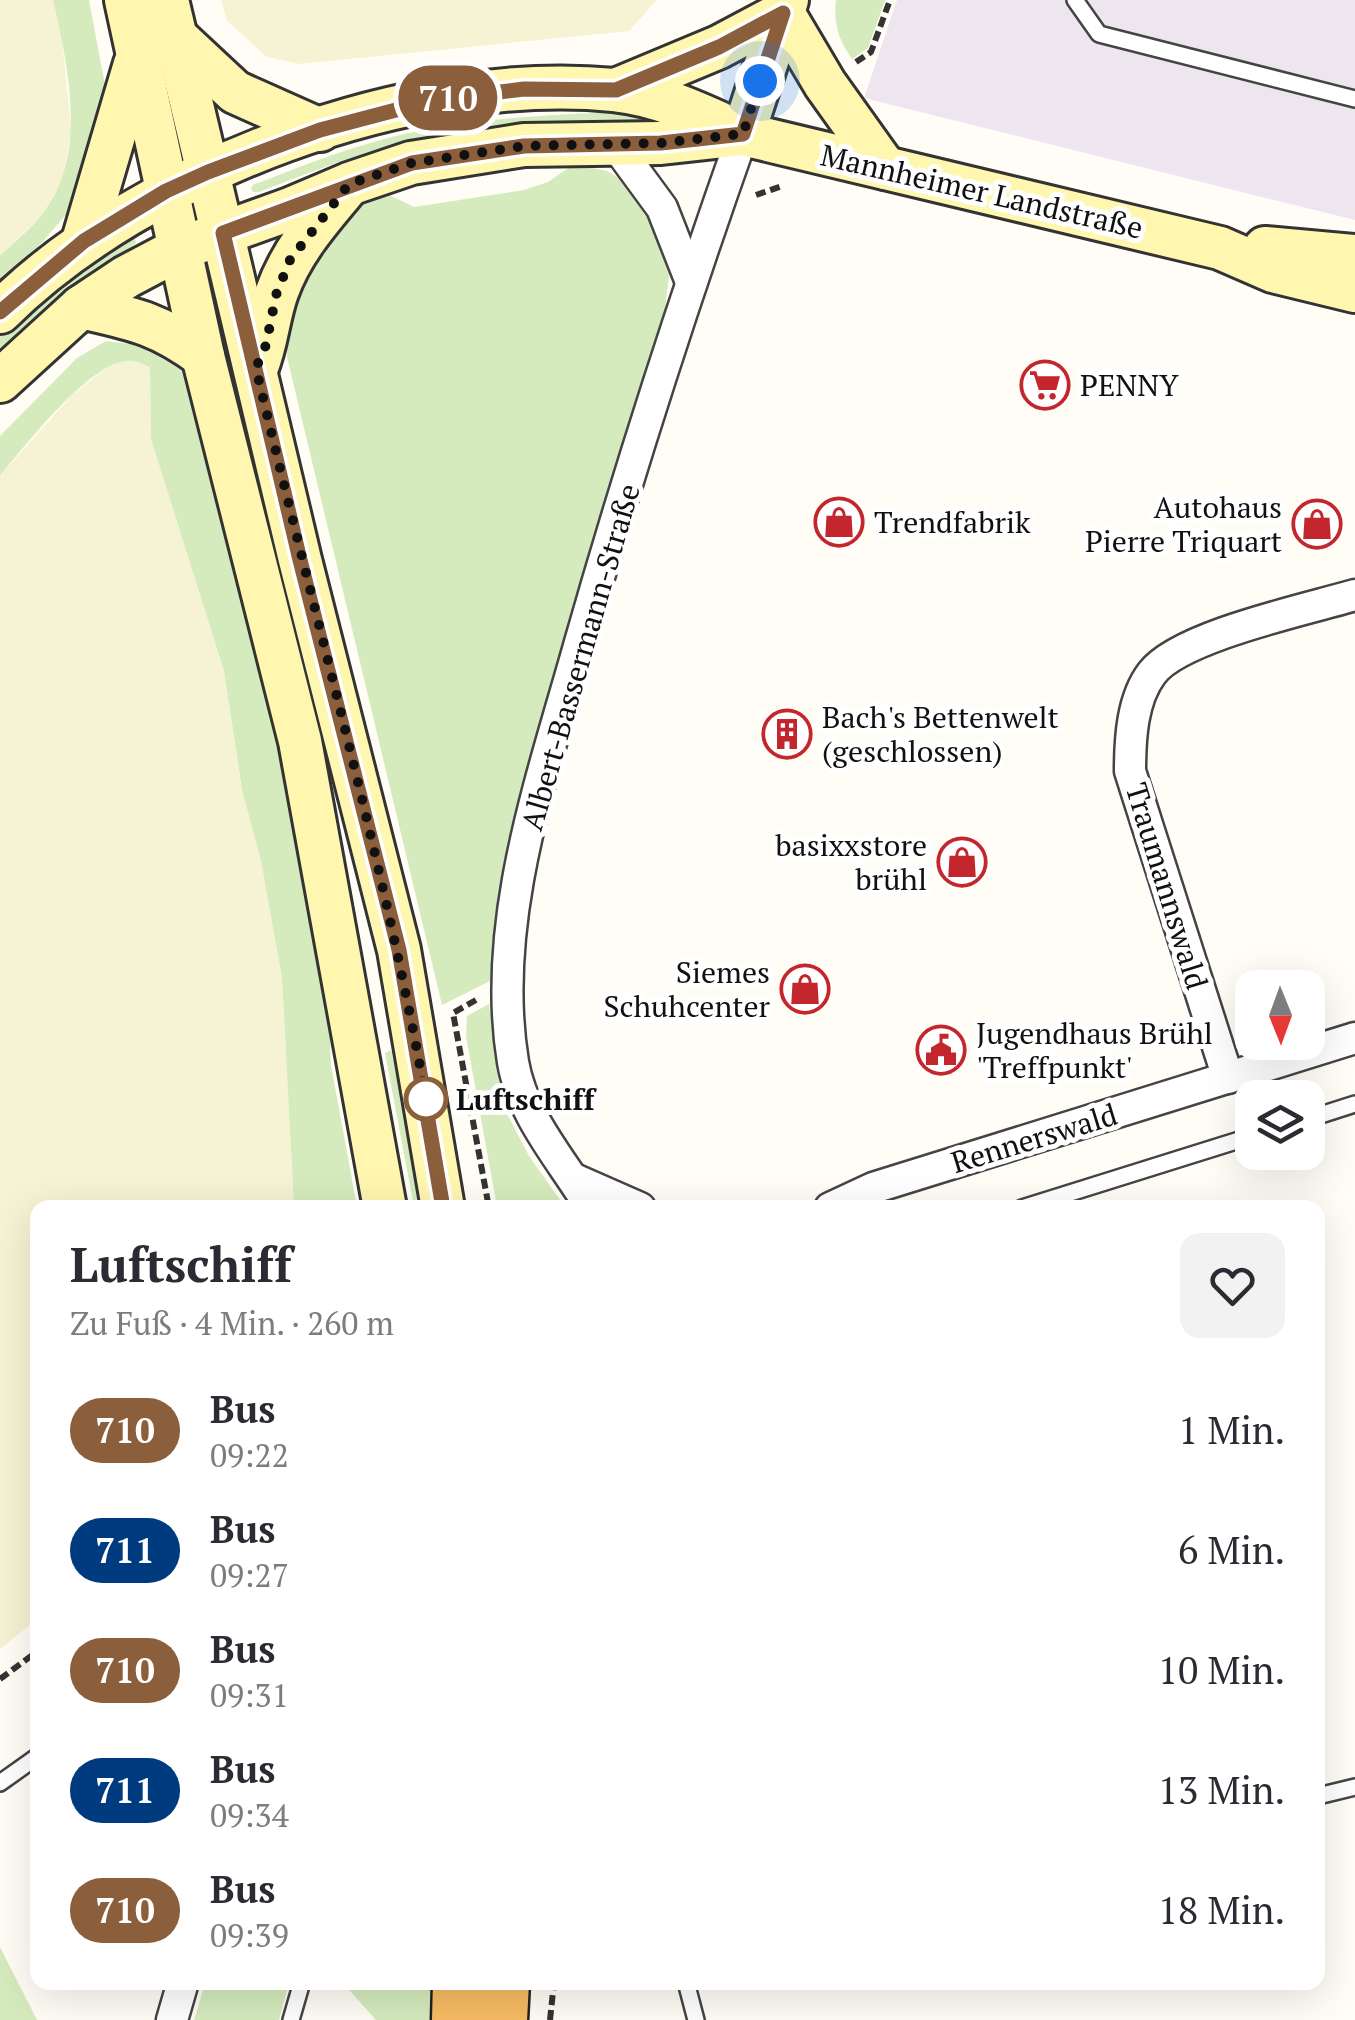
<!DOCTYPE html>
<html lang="de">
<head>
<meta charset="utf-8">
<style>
	:root { --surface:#fff; --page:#f2f2f3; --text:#2b2b33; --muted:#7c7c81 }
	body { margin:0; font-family:"PT Serif",serif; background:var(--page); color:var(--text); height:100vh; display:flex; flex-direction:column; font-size:38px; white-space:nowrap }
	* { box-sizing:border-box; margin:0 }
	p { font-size:32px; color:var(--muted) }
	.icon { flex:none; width:55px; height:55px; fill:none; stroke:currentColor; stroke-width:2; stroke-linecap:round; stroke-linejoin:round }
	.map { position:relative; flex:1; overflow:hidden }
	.panel { position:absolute; left:30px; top:1200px; width:1295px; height:790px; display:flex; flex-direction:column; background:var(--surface); border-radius:20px; box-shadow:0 10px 40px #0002 }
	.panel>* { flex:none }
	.badge { padding:0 20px; border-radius:32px; font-size:35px; line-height:65px }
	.needle { width:65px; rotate:179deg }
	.fabs { position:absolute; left:1235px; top:970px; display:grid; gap:20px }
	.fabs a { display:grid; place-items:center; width:90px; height:90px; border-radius:20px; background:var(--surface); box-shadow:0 10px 40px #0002; font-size:50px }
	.you { position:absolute; width:50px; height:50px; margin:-25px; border:8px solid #fff; border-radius:50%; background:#1a73e8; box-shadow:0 0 0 15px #1a73e833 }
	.map>.badge { position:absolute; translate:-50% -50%; box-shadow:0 0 0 5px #fff }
	.round { display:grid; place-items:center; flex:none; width:105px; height:105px; border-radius:20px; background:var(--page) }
	.head { display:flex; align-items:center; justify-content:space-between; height:170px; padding:0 40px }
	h1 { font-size:48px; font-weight:700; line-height:75px }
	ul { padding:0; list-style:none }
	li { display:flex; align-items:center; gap:30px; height:120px; padding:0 40px }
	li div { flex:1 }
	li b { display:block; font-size:38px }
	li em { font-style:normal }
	li .badge { min-width:110px; font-weight:700; text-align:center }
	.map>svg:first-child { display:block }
</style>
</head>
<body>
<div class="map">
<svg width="1355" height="2020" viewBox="0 0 1355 2020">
	<rect width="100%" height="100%" fill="#fffdf5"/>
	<!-- industrial -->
	<path fill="#eee6ef" d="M897,0H1355V220L864,98Z"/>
	<!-- farmland -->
	<g fill="#f6f3d4">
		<path d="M0,0H53L62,39L71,128L63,179L45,212L0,256Z"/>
		<path d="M221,0H657L629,31L299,64L267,57L227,21Z"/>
		<path d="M123,360L138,361L150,367L151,439L224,671L241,785L261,861L282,978L294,1207L38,1208L37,1619L0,1649V476L72,395L105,369Z"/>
	</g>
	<!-- green -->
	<g fill="#d5ebbd">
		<path d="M53,0H89L107,96L88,189L0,291V256C14,242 32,228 44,212C88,154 68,65 53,0Z"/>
		<path d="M836,0H885L868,48L852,59C839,41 833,23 836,0Z"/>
		<path d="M593,113H666L671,124C579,124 486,122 396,144C350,156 304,175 259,192H253L251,189L253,185C299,167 345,149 392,137C457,121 526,116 593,113Z"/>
		<path d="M574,164L607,171L630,185L653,219L670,266L665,310L495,944L492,980L442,1005L287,357L288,305L333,224L365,199L385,193L414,207L524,190L548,182Z"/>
		<path d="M135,238L136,243L127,250L39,313L0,349V335L43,294L119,239Z"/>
		<path d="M106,341C148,346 165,349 192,383L271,663L327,963L331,1065L357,1207H294L282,978L261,861L242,790L224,671L151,439L150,367C142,364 136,360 127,361C89,363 24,447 0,476V436L77,358Z"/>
		<path d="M489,1004L502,1104L529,1156L565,1207H497L466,1036L467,1016Z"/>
		<path d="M391,1050L424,1207H414L385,1053Z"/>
		<path d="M0,1947L37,2020H0Z"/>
		<path d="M289,1983L279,2020H194L205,1983Z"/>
		<path d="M343,1983H443L441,2020H376Z"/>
	</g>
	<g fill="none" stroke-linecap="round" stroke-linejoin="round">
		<!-- service casing -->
		<g stroke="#444" stroke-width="20">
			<g id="service">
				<path d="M1075,0L1099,34L1355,99"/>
				<path d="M1308,1119L1355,1104"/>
				<path d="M1022,1208L1252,1136"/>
				<path d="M0,1783L38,1756"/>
				<path d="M1318,1796L1355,1787"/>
				<path d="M686,1982L696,2020"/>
				<path d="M291,2020L302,1982"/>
			</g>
		</g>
		<!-- minor casing -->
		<g stroke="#444" stroke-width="35">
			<g id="minor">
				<path d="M615,144L662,208L691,282"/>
				<path d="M1228,1078L1130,771C1130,739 1132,699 1152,673C1180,636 1308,609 1355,595"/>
				<path d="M574,1179L640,1208"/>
				<path d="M591,1208C563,1161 522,1117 513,1062C490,923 542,778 579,646C628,474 683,303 743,134"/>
				<path d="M830,1208L873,1188L1355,1038"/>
				<path d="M172,2020L183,1982"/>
			</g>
		</g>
		<!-- secondary casing -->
		<g stroke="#333" stroke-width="48">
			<g id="secondary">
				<path d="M126,0L203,356L300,741L385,1208"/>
				<path d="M167,0L300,560L399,950L443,1208"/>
				<path d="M783,13L825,84L885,168"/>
				<path d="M176,37L235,92L320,130"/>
				<path d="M616,90L719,47L783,13"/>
				<path d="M743,134L787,0"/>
				<path d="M83,241L135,64"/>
				<path d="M1265,248L1355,256"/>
				<path d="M81,307C134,319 158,323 203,356"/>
				<path d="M0,312C143,170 413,70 614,90C661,95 702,115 743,134L1220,248L1273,271L1355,291"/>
				<path d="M257,367C267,342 268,317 277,292C291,252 319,220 346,188"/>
				<path d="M0,381L81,307L126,277L179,249L290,209L349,184L411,163L524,145L661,143L743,134"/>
			</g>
		</g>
		<!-- trunk casing -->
		<g stroke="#222" stroke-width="55">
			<g id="trunk">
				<path d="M457,2020L458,1982"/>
				<path d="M502,2020L504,1982"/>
			</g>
		</g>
		<!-- path -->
		<g stroke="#333" stroke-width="6" stroke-dasharray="10 5" stroke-linecap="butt">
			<path d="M856,62L871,52L890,0"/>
			<path d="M756,195L782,186"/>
			<path d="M476,1000L453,1013L489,1208"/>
			<path d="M0,1679L38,1651"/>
			<path d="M550,2020L554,1982"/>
		</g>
		<!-- service -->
		<use href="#service" stroke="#fff" stroke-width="15"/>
		<!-- minor -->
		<use href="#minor" stroke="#fff" stroke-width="30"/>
		<!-- secondary -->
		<use href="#secondary" stroke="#fff6b0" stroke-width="42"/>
		<!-- trunk -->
		<use href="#trunk" stroke="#f7bc64" stroke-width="50"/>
	</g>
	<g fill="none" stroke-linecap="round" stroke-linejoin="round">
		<!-- line casing -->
		<g stroke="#fff" stroke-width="22">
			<path id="line" d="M0,312L84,241L166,191L208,172L320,130L434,100L524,89L616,90L719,47L783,13L743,134L661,143L524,146L412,163L223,233L300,560L399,950L443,1208"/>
		</g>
		<!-- line -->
		<use href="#line" stroke="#8b5e3c" stroke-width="15"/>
		<!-- walk -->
		<path stroke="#111" stroke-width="10" stroke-dasharray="0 18" d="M426,1099C382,853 313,612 256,368L266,345L276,295L290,260L349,184L412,163L524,146L661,143L743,134L760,81"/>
	</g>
	<!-- icons -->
	<defs>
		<g id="supermarket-ring" transform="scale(2.5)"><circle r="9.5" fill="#fff" stroke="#c4262e" stroke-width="1.5"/><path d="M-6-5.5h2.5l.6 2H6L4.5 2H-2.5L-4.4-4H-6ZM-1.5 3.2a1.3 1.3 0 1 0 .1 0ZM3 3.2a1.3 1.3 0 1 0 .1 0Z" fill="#c4262e"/></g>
		<g id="shop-ring" transform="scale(2.5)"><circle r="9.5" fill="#fff" stroke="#c4262e" stroke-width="1.5"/><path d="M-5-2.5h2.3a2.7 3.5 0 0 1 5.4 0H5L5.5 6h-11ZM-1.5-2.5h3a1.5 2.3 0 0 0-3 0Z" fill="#c4262e"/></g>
		<g id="building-ring" transform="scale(2.5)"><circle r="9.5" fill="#fff" stroke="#c4262e" stroke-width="1.5"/><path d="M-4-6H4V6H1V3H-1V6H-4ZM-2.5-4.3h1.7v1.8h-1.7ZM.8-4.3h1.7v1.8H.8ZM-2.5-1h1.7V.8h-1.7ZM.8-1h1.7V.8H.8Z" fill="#c4262e"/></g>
		<g id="civic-ring" transform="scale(2.5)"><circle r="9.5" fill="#fff" stroke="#c4262e" stroke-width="1.5"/><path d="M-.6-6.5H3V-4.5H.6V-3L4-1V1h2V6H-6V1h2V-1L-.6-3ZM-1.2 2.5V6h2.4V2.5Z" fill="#c4262e"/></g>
	</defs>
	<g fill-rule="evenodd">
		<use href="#supermarket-ring" x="1045" y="385"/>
		<use href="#shop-ring" x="839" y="522"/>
		<use href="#shop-ring" x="1317" y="524"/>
		<use href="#building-ring" x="787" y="734"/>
		<use href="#shop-ring" x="962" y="862"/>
		<use href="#shop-ring" x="805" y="989"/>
		<use href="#civic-ring" x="941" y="1050"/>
	</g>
	<!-- markers -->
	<circle fill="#fff" stroke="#8b5e3c" stroke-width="5" cx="426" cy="1099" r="20"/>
	<g text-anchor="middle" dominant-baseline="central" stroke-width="10" stroke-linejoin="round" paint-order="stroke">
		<!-- street labels -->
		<g font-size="30" fill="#111" stroke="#fff">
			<text transform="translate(982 191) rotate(13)">Mannheimer Landstraße</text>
			<text transform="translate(580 657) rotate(-74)">Albert-Bassermann-Straße</text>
			<text transform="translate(1167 886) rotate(73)">Traumannswald</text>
			<text transform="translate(1034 1138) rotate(-17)">Rennerswald</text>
		</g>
		<!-- poi labels -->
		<g font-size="30" fill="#111" stroke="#fff" text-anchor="start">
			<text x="1080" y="385">PENNY</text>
			<text x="1282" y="507" text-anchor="end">Autohaus<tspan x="1282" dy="34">Pierre Triquart</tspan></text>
			<text x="874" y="522">Trendfabrik</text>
			<text x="822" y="717">Bach's Bettenwelt<tspan x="822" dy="34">(geschlossen)</tspan></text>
			<text x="927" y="845" text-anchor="end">basixxstore<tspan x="927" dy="34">brühl</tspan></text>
			<text x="770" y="972" text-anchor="end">Siemes<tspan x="770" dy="34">Schuhcenter</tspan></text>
			<text x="976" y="1033">Jugendhaus Brühl<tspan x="976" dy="34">'Treffpunkt'</tspan></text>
		</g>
		<!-- stop labels -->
		<g font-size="30" font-weight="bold" fill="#111" stroke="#fff" text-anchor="start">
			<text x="456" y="1099">Luftschiff</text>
		</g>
	</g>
</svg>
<div class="fabs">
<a><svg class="needle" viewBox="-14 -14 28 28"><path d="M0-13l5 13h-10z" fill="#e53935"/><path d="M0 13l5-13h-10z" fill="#7c7c81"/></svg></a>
<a><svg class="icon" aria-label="layers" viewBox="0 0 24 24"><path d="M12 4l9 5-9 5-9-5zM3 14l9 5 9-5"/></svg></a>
</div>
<div class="you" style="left:760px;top:81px"></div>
<b class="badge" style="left:448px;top:98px;background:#8b5e3c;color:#fff">710</b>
<section class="panel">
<div class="head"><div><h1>Luftschiff</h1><p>Zu Fuß · 4 Min. · 260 m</p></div><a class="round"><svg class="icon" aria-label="heart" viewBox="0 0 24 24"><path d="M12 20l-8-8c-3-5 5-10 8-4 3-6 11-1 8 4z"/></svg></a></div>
<ul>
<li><span class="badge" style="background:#8b5e3c;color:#fff">710</span><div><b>Bus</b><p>09:22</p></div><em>1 Min.</em></li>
<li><span class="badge" style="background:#003b80;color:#fff">711</span><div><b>Bus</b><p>09:27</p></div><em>6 Min.</em></li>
<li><span class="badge" style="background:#8b5e3c;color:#fff">710</span><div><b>Bus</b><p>09:31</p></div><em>10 Min.</em></li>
<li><span class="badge" style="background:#003b80;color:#fff">711</span><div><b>Bus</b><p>09:34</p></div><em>13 Min.</em></li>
<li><span class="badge" style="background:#8b5e3c;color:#fff">710</span><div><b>Bus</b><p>09:39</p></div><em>18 Min.</em></li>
</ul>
</section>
</div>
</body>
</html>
